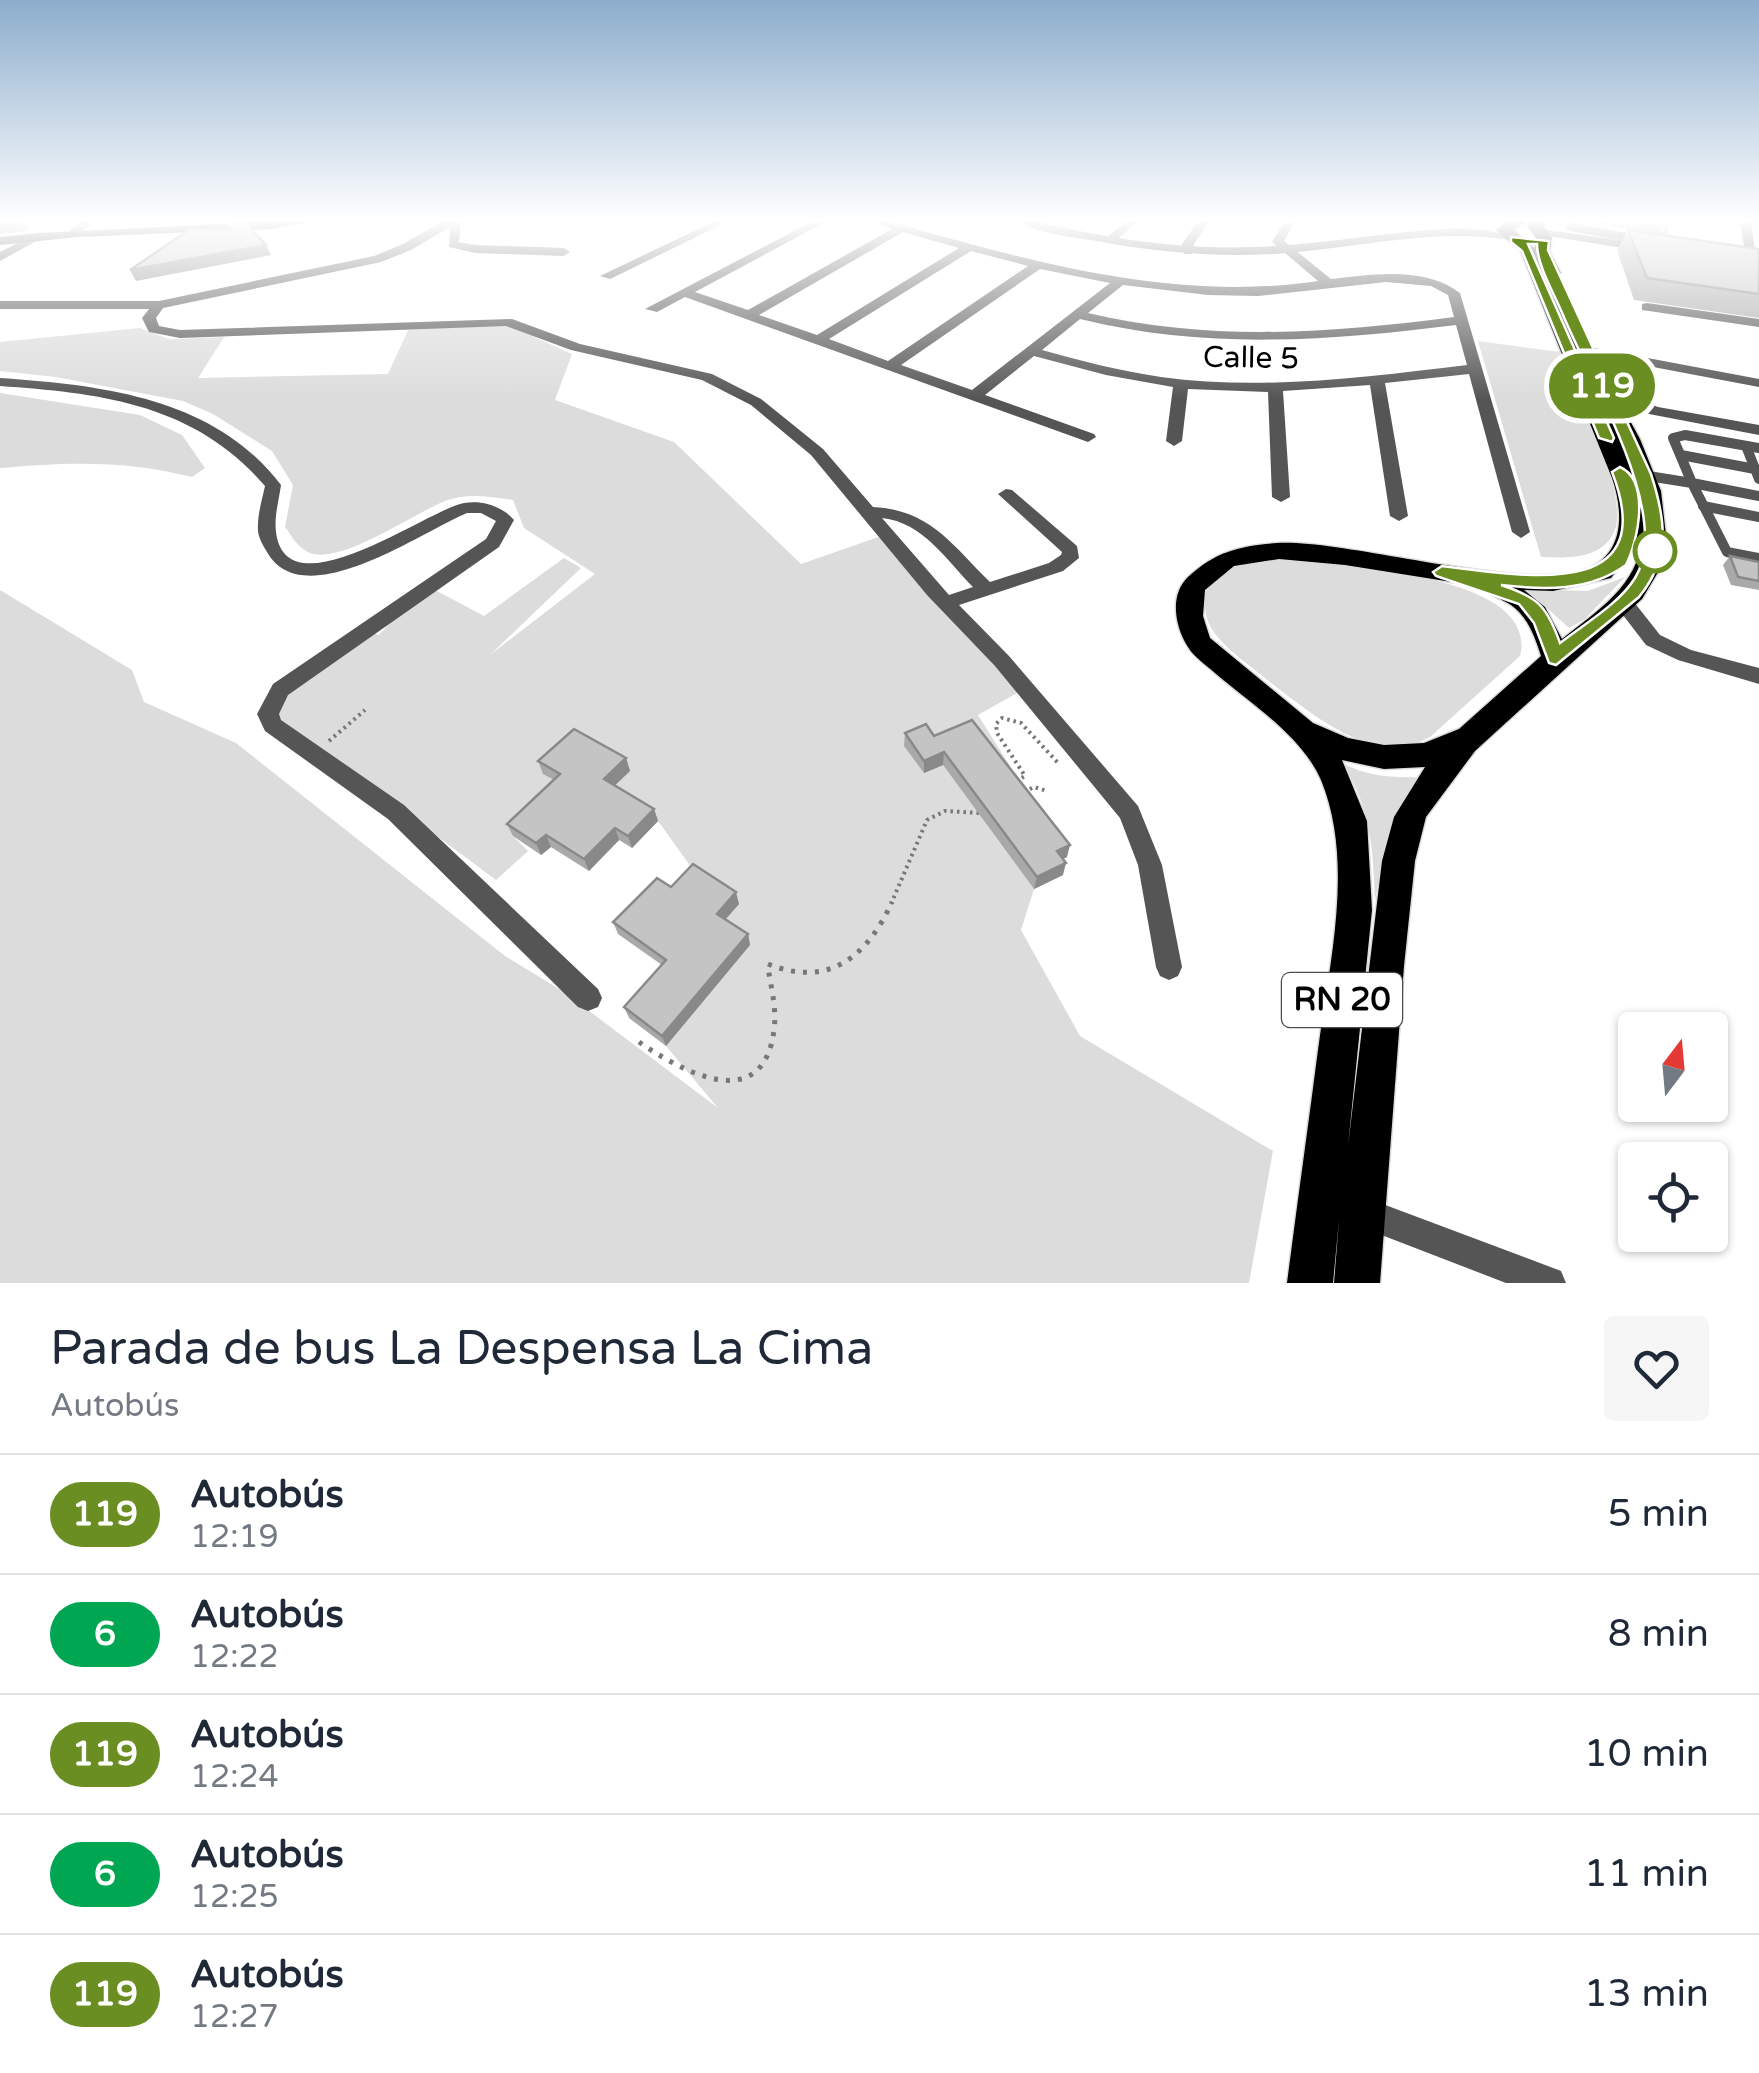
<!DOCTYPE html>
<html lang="es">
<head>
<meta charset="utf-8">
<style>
	:root { --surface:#fff; --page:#f6f6f7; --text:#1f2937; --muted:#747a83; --line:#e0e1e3 }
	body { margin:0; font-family:"Varela Round",sans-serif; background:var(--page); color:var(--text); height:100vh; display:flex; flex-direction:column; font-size:38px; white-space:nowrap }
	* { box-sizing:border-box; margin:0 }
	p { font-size:32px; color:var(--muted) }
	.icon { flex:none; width:55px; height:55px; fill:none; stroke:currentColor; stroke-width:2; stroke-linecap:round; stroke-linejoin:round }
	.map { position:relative; height:1283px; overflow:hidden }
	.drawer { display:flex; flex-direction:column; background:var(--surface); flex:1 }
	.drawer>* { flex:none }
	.badge { padding:0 20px; border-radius:32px; font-size:35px; line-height:65px }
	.needle { width:65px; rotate:16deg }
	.fabs { position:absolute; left:1618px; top:1012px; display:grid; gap:20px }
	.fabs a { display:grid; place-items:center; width:110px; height:110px; border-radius:10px; background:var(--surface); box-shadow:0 2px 8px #0004; font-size:50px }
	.map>.badge { position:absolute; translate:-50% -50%; box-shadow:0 0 0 5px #fff }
	.round { display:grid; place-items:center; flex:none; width:105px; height:105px; border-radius:10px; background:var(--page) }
	.overview { display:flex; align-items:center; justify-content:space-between; height:170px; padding:0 50px }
	h1 { font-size:48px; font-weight:600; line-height:75px }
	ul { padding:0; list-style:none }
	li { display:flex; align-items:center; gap:30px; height:120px; padding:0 50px; border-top:2px solid var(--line) }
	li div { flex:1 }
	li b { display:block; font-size:38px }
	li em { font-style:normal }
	li .badge { min-width:110px; font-weight:700; text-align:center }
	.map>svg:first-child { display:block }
</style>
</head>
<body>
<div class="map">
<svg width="1759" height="1283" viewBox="0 0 1759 1283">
	<rect width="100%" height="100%" fill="#fff"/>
	<!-- green -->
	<g fill="#dcdcdc">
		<path d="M503,323L572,354L555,400L674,442L801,564L887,534L1024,689L978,715L1010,766L1001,772L943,765L1034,889L1021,930L1080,1036L1273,1151L1249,1283H0V590L132,670L144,702L236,743L505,956L564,992L718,1108L666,1046L750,945L720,925L738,903L699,878L658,821L544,774L565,787L513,836L528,851L496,880L277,717L286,693L370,632L379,635L398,614L435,590L484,616L564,558L581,568L491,654L595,574L524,528L513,500C492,497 472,493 451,499C418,509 337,570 306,551C297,546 291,535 285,527L293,485L272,451L213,414L183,401L56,377L0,371V342L140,328L169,339L224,337L198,378L388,374L408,330Z"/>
		<path d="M1478,341L1560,352C1575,388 1635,502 1612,536C1597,560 1565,558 1541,557Z"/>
		<path d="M0,393L140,415L182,435L205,468L192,477C125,460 69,462 0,468Z"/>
		<path d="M1286,559C1337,566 1541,573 1520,656L1430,737C1371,768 1311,713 1266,679C1247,663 1223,648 1210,626C1204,614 1204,601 1206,588L1231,567Z"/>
		<path d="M1625,577L1585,619L1569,628L1526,589L1588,591Z"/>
		<path d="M1342,763C1367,776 1391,778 1420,777C1392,815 1385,855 1375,900C1373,848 1371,807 1342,763Z"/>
	</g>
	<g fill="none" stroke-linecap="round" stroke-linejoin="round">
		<!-- trunk casing -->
		<g stroke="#dbdbdb" stroke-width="3">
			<path id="trunk" d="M1508,221H1527L1514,230L1534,248L1536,238L1528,227L1530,221H1546L1544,227L1552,238L1550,251L1561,273L1547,277L1595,388L1611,386L1640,439L1661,491L1667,544L1660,569L1642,599L1475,751L1426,817L1415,861L1404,966L1380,1283H1334L1339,1220L1333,1283H1287C1297,1205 1308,1128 1318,1050C1329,964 1355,863 1321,780C1302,736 1250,703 1215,673C1206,665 1194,657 1188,647C1175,627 1169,595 1188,577C1216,551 1240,546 1277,543C1351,539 1537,597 1593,566C1626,548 1622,507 1612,478L1520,251L1496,230ZM1642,537C1639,585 1597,611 1562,639L1545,607L1524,590L1553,591L1611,578ZM1279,559L1345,565L1483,587C1490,597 1501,598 1511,605C1528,617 1535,637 1541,656L1459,729L1424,743L1384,745L1348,738L1313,723L1210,638L1203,616L1205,590L1234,566ZM1342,760L1384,769L1425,767L1394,817L1382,861L1348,1146L1372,910L1367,821Z"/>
		</g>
		<!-- path-far1 -->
		<g stroke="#777" stroke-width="4" stroke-dasharray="2.5 4" stroke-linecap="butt">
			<path d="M329,741L365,710"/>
			<path d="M1016,781L1025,776L997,733L996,724L1002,718L1021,723L1059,764"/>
			<path d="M1024,792L1034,787L1047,791"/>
			<path d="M891,904L927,820L945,811L980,813"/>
		</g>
		<!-- path -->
		<g stroke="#777" stroke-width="5" stroke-dasharray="4 8" stroke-linecap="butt">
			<path d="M768,964C830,989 868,955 892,902"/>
			<path d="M639,1042C681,1071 763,1117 774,1030C777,1009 771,988 768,967"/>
		</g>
		<!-- service-far1 -->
		<path stroke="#555" stroke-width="8" d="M1570,227L1638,239"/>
		<!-- service -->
		<g stroke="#555" stroke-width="10">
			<path d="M1746,446L1759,479"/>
			<path d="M1759,448L1685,435L1673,438L1692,483L1759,496"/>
			<path d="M1681,455L1755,469"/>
			<path d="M1642,475L1692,483L1727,552L1759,558"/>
			<path d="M1703,506L1759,517"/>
		</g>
		<!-- minor -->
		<g fill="#555" fill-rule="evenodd">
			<path d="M82,221H95L78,234H70V230Z"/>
			<path d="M443,221H461L459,242L475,245L564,248L570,252L564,256L475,253L449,247L450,227L411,250L381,262L163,308L156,318L159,326L180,330L512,319L580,344L712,374L761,399L823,449L873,507C931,510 952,545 990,582L1049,563L1061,555L1062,552L998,494L1006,489L1012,490L1077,546L1079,558L1063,571L959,605L1009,656L1138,806L1162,865L1182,967L1178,976L1169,980L1160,976L1156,967L1138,865L1120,818L995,666L927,595L811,455L751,405L702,380L571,350L506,326L180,338L149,332L142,318L149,309H0V301H159L374,256L403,244ZM882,518C923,522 947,561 973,587L949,595Z"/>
			<path d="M715,221H729L610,279L600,276Z"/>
			<path d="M813,221H827L695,292L748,310L892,229L871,221H887C1027,260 1172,303 1318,281L1272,242L1285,221H1295L1284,241L1331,279C1373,274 1425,266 1460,293L1530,532L1521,538L1512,532L1469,374L1385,383L1408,516L1399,521L1390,516L1370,385L1283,391L1290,497L1281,502L1272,497L1268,392L1188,389L1182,441L1174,446L1166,441L1173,387L1106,375L1034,356L985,395L1094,434L1096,437L1088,442L685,297L657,312L645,309ZM903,232L959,248L817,335L759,315ZM971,251L1028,266L888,361L829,339ZM1040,269L1110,283L972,390L901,365ZM1386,282L1431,286L1448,295L1454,317C1331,333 1210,342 1088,313L1123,285L1208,295L1258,296ZM1080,319C1206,350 1329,341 1456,325L1467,365C1366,377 1263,391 1161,377C1121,371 1081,361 1042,350Z"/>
			<path d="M1126,221H1138L1113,243H1105V239Z"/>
			<path d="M1198,221H1209L1194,244L1192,254H1184L1182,244Z"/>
			<path d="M1740,221H1751L1757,266L1747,263Z"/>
			<path d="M1540,229L1648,244L1654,248L1648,252L1536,234V230Z"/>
			<path d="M40,232L46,235L44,237L0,261V252Z"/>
			<path d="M1647,303L1759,319V327L1642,310V304Z"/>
			<path d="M1584,346L1759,379V387L1579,353L1577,350Z"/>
			<path d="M0,378C103,385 215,398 281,485C279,500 274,516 276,532C286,614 427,510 464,503C482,500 502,506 514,520L499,547L288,695L279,714L281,720L404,805L598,989L602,998L598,1007L588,1011L578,1007L388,819L265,731L257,714L273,684L486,539L496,521L481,513H467C421,532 303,616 267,552C263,545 259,539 258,531C257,516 262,500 265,486C195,404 101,393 0,386Z"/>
			<path d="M1623,595L1630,597L1660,635L1691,650L1759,668V684L1678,660L1646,645L1613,602Z"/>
			<path d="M1364,1197L1561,1271L1566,1283H1506L1353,1224L1348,1213L1353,1202Z"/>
		</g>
		<!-- tertiary -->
		<g fill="#555" fill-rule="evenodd">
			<path d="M1015,221H1034C1105,238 1179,250 1253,247C1322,245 1390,231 1459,228L1486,230L1516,237L1510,240C1435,228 1362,247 1288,253C1224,258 1160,253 1097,241C1071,237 1037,233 1015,221Z"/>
			<path d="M1605,387L1658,407L1759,425V435L1649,414L1600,394V388Z"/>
		</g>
		<!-- secondary -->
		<path fill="#222" fill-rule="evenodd" d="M283,221H316L271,229L77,237L0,245V237L39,233Z"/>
		<!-- trunk -->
		<use href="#trunk" fill="#000" fill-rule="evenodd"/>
		<!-- path-bridge -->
		<path stroke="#777" stroke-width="2.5" stroke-dasharray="1 4" stroke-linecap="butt" d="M1565,376L1613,383"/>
	</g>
	<!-- wall -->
	<g fill="#a9a9a9">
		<path d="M1591,221H1655L1665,235L1759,249V318L1634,300L1617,250L1628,230L1650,233L1594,223Z"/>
		<path d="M1730,556L1759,562V590L1731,585L1723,565Z"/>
		<path d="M905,733L934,736L1067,857L1063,859V875L1034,889L943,765L924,773L904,746Z"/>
		<path d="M626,758L630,771L615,785L654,809L658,821L632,848L619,840L589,871L551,847L541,855L513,836L507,824L554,780L543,774L538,761Z"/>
		<path d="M671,887L739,904L726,919L748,934L750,945L666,1046L629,1018L624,1007L662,965L618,934L613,922Z"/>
	</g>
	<!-- shaded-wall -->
	<g fill="#898989">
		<path d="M16,221H31L26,231L0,234V223Z"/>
		<path d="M266,245L271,255L136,281L130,270Z"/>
		<path d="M944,752L943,765L924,773V761Z"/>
		<path d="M626,758L630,771L608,792L604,779Z"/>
		<path d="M654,809L658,821L632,848L628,836Z"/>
		<path d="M615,828L619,840L589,871L584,859Z"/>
		<path d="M546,835L551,847L541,855L536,843Z"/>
		<path d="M1070,845L1067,857L1054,863L1057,851Z"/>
		<path d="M1066,863L1063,875L1034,889L1037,877Z"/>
		<path d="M736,892L739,904L720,925L717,914Z"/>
		<path d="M748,934L750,945L666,1046L662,1036Z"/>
	</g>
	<!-- building -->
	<g fill="#c4c4c4" stroke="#898989" stroke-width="2.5">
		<path d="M1612,221H1655L1667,223L1665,235L1662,234L1653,227Z"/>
		<path d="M246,223L266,245L130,270L189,230H231L228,224Z"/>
		<path d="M1628,230L1759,249V294L1647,278Z"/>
		<path d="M1730,556L1759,562V581L1738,577Z"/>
		<path d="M972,720L1070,845L1057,851L1066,863L1037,877L944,752L924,761L905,733L926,724L934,736Z"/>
		<path d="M574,729L626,758L604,779L654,809L628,836L615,828L584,859L546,835L536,843L507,824L560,774L538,761Z"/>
		<path d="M693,864L736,892L717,914L748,934L662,1036L624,1007L666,960L613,922L657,878L671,887Z"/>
	</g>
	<!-- sky -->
	<linearGradient id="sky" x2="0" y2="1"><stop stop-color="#8cadcc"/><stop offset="0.55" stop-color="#fff"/><stop offset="1" stop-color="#fff" stop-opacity="0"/></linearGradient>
	<rect width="1759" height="400" fill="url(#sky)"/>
	<!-- line -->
	<path fill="#6b8e23" stroke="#fff" stroke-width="2.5" d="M1511,237L1549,241L1548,250L1651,474C1666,520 1671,558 1639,597L1556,665L1549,663L1534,623L1519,604L1436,576L1433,572L1442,566C1520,575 1663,604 1612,472L1620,467C1651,481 1638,541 1626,565C1589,592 1544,590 1501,585C1538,597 1547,606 1560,643C1584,624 1619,604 1635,578C1674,515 1589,379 1563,315C1555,295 1537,266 1537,244H1528L1614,438L1612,442L1599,438L1522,251L1511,242Z"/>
	<!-- markers -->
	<circle fill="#fff" stroke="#6b8e23" stroke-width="5" cx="1655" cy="551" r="20"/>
	<g text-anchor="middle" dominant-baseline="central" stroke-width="8" stroke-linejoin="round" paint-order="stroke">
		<!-- far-street labels -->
		<g font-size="30" fill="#000" stroke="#fff">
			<text transform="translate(1251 358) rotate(1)">Calle 5</text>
		</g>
		<!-- shield labels -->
		<rect fill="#fff" stroke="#4c4c4c" stroke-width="2.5" x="1282" y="973" width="120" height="54" rx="8"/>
		<g font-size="32" font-weight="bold" fill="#000">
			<text x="1342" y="1000">RN 20</text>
		</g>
	</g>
</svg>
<div class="fabs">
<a><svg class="needle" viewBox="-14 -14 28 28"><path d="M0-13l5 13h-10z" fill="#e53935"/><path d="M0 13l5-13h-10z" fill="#747a83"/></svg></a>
<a><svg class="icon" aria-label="locate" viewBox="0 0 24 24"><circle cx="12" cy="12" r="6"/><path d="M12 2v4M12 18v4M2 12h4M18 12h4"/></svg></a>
</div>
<b class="badge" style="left:1602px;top:386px;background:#6b8e23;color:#fff">119</b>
</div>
<section class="drawer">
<div class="overview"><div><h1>Parada de bus La Despensa La Cima</h1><p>Autobús</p></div><a class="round"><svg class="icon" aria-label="heart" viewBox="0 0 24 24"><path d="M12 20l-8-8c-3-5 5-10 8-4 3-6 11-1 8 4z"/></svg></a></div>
<ul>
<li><span class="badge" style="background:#6b8e23;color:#fff">119</span><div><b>Autobús</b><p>12:19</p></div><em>5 min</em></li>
<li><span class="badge" style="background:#00a651;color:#fff">6</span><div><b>Autobús</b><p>12:22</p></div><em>8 min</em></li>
<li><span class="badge" style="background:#6b8e23;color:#fff">119</span><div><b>Autobús</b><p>12:24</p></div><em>10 min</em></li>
<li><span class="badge" style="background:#00a651;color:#fff">6</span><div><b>Autobús</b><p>12:25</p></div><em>11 min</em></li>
<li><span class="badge" style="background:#6b8e23;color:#fff">119</span><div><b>Autobús</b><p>12:27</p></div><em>13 min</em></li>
</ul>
</section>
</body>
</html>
